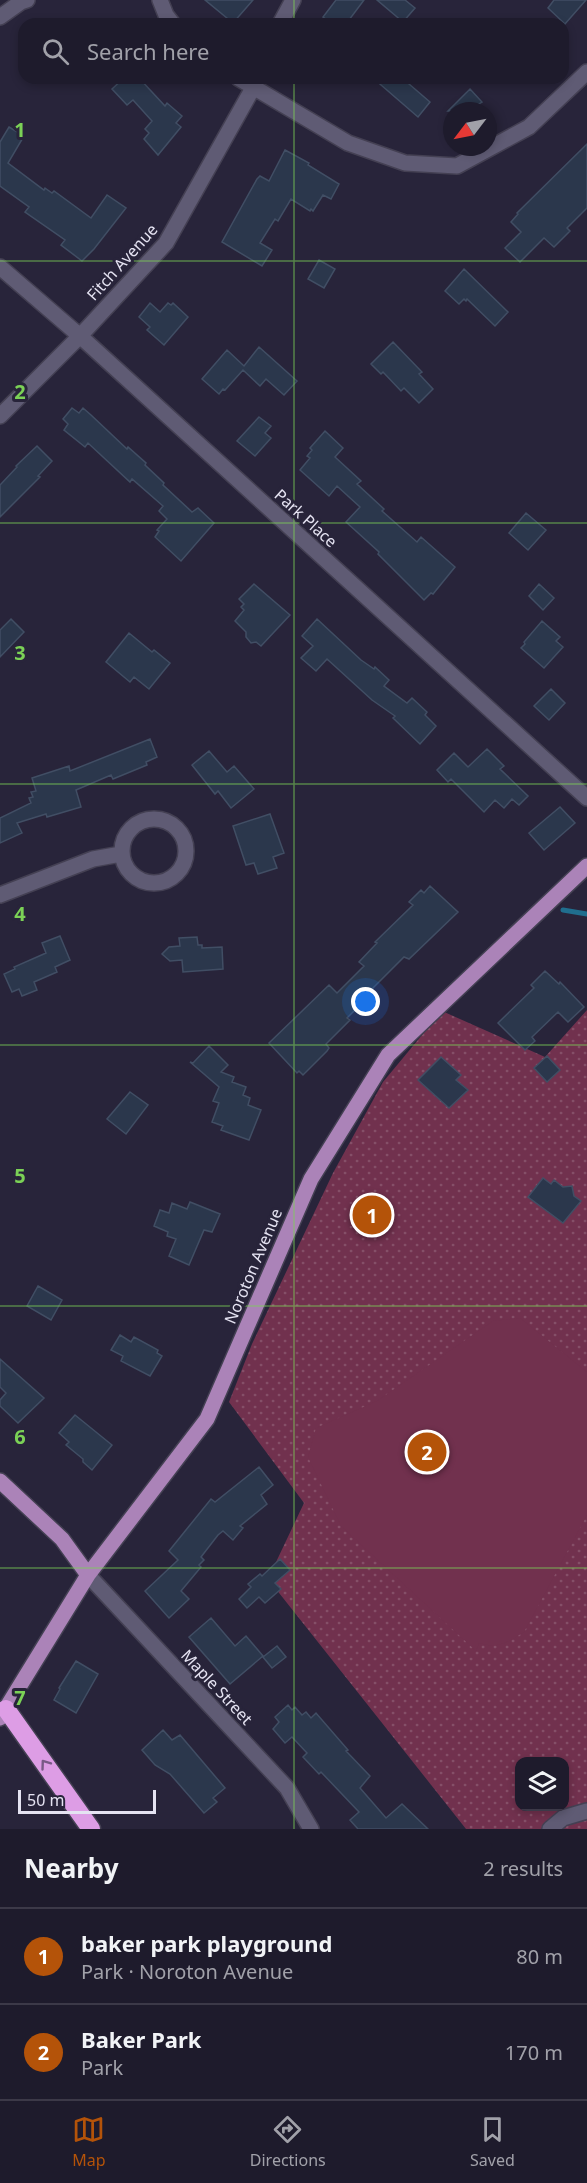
<!DOCTYPE html>
<meta charset="utf-8">
<style>
body{margin:0;font-family:"Noto Sans",sans-serif;background:#262434;color:#f1f3f6}
.controls{position:absolute;right:18px;bottom:18px;display:grid;overflow:hidden;border-radius:12px;box-shadow:0 3px 9px #0003}
.controls button{width:54px;height:54px;display:grid;place-items:center;padding:0;border:0;border-bottom:2px solid #3c3948;background:#1e1b2c;color:#f1f3f6;font:30px sans-serif}
.compass{position:absolute;left:443px;top:102px;width:54px;height:54px;border-radius:50%;background:#1e1b2c;box-shadow:0 3px 9px #0003;rotate:238deg}
.scale{position:absolute;left:18px;bottom:15px;width:138px;box-sizing:border-box;padding-left:6px;border:3px solid #e5e3f2;border-top:0;font-size:16px;line-height:21px;white-space:nowrap;color:#e5e3f2;-webkit-text-stroke:4px #28243a;paint-order:stroke}
.you{position:absolute;left:366px;top:1002px;width:21px;height:21px;margin:-15px;border:4px solid #fff;border-radius:50%;background:#1a73e8;box-shadow:0 0 0 9px #1a73e833}
.badge{display:grid;place-items:center;width:39px;height:39px;border-radius:50%;background:#b45309;color:#fff;font-size:20px;font-weight:700}
.pin{position:absolute;translate:-50% -50%;border:3px solid #fff;box-shadow:0 2px 6px #0006}
.list{margin:0;padding:0;list-style:none}
h2{display:flex;justify-content:space-between;align-items:center;height:78px;margin:0;padding:0 24px;font-size:26px}
h2 small{font-size:20px;font-weight:400;color:#a1a1a9}
.list li{display:grid;grid-template-columns:39px 1fr auto;gap:18px;align-items:center;box-sizing:border-box;height:96px;padding:0 24px;border-top:2px solid #3c3948}
.list b{display:block;font-size:22px;white-space:nowrap}
.list p{margin:0;font-size:20px;white-space:nowrap;color:#a1a1a9}
.list em{font-size:20px;font-style:normal;color:#a1a1a9}
.icon{flex:none;width:33px;height:33px;fill:none;stroke:currentColor;stroke-width:2;stroke-linecap:round;stroke-linejoin:round}
.map{position:relative;flex:none;width:587px;height:1829px;overflow:hidden}
.search{position:absolute;background:#1e1b2c;box-shadow:0 3px 9px #0003;left:18px;right:18px;top:18px;height:66px;display:flex;align-items:center;gap:15px;box-sizing:border-box;padding:0 21px;border-radius:18px;color:#a1a1a9;font-size:22px}
.sheet{height:270px;background:#1e1b2c}
nav{display:flex;justify-content:space-around;align-items:center;box-sizing:border-box;height:84px;border-top:2px solid #3c3948;background:#1e1b2c;font-size:16px;color:#a1a1a9}
nav a{display:grid;justify-items:center;gap:3px}
nav .on{color:#b45309}
.map>svg:first-child{display:block}
</style>
<div class="map">
<svg width="587" height="1829" viewBox="0 0 587 1829">
<defs>
<pattern id="park-dots" width="8" height="8" patternUnits="userSpaceOnUse" patternTransform="scale(1.5)"><rect width="8" height="8" fill="#71314e"/><path d="M2 2h.1M6 6h.1" fill="none" stroke="#854f68" stroke-width="1.8" stroke-linecap="round"/></pattern>
</defs>
<rect width="100%" height="100%" fill="#28243a"/>
<!-- park -->
<path fill="url(#park-dots)" fill-rule="evenodd" d="M587,1010V1829H466L268,1579L304,1503L229,1402L252,1344L333,1173L383,1082L442,1011L545,1057ZM520,1762H564V1806H520Z"/>
<!-- pitch -->
<path fill="#71314e" d="M520,1318L587,1372V1515L524,1632C507,1643 498,1649 479,1643L476,1651L341,1526L308,1457L316,1428L377,1401L493,1321Z"/>
<g fill="none" stroke-linecap="round" stroke-linejoin="round">
<!-- stream -->
<path stroke="#206e8e" stroke-width="5" d="M563,910L587,914"/>
</g>
<!-- building -->
<path fill="#2b374c" stroke="#414e64" stroke-width="1.5" d="M205,0H253L233,23Z
M336,0H364L346,24H333L323,17Z
M377,0H405L415,8L403,22Z
M554,0H586L565,24L548,8Z
M124,78H139L165,106L167,103L182,116L176,123L181,127L158,155L144,139L149,133L145,129L152,121L133,100L127,105L112,89Z
M373,78H402L430,102L418,117Z
M470,89L482,102L479,104L484,111H448Z
M9,127L24,136L8,163L44,190L45,188L52,193L54,191L91,218L107,195L126,208L94,249L82,261L61,245L65,240L25,212L29,207L0,186V142Z
M587,144V208L567,228L570,231L554,247L544,238L520,262L505,248L521,232L511,222L518,214L517,213Z
M285,150L309,163L308,165L339,184L331,199L323,195L313,211L311,209L310,211L291,199L278,221L275,219L260,243L272,250L262,266L222,242L257,179L260,176L269,181Z
M319,260L335,269L324,288L308,279Z
M464,269L508,312L495,326L467,299L466,301L464,299L459,304L445,291Z
M150,303L160,312L168,303L171,305L173,303L188,317L164,345L147,330L150,327L139,317Z
M393,342L422,372L419,374L433,389L419,403L404,388L401,391L383,372L381,374L371,364Z
M259,347L297,381L284,395L266,379L260,386L243,370L225,390L223,389L219,394L202,379L227,350L244,366Z
M72,408L79,413L83,408L91,415L127,449L128,447L146,463L145,465L164,483L163,485L192,512L198,508L214,523L181,561L155,537L159,531L157,530L167,519L159,511L163,506L132,479L130,482L88,443L85,447L64,430L68,424L63,419Z
M259,417L271,426L265,433L271,438L255,456L237,441Z
M325,431L343,448L335,457L361,481L357,484L384,509L382,511L417,542L421,537L455,567L433,594L431,593L424,600L378,554L379,552L346,522L360,507L337,486L329,496L300,470L310,458L307,456L312,450L310,448Z
M37,446L52,461L38,476L40,477L0,517V485L17,467L16,466Z
M526,513L546,530L528,550L509,533Z
M254,584L290,615L261,646L256,642L251,643L246,637V632L235,621L244,610L241,607L244,604L239,599Z
M539,584L554,598L543,610L529,596Z
M11,619L24,632L0,657V630Z
M317,619L361,660L374,669L375,667L389,680L384,686L407,703L412,698L427,712L425,715L436,726L420,744L393,718L395,716L372,700L327,659L316,671L301,658L313,646L302,636Z
M542,621L560,637L556,641L563,647L544,668L521,648L525,644L524,642Z
M129,633L152,652L154,650L170,663L149,689L134,677L130,682L106,662Z
M551,689L565,703L549,720L534,706Z
M150,739L157,757L146,762L147,765L113,779L111,775L76,790L81,807L47,817L46,814L17,823L22,833L0,843V818L31,803L29,798L33,797L31,792L36,791L32,778L69,766L70,771Z
M487,749L504,766L500,769L528,796L519,805L512,799L504,808L495,800L484,812L451,779L448,782L437,770L454,753L468,767Z
M209,751L227,772L234,766L254,789L231,808L218,791L215,794L192,765Z
M560,807L575,823L544,850L529,833Z
M270,814L284,853L273,857L277,868L258,874L254,863L246,865L233,826Z
M430,886L458,912L409,959L404,957L353,1008L355,1010L347,1018L350,1020L326,1044L329,1048L327,1051L303,1075L299,1071L297,1073L269,1043L329,985L337,993L364,966L359,962L377,943L375,942L413,905L409,902L421,890L424,893Z
M60,936L70,960L55,967L57,972L34,982L37,990L22,996L19,989L12,992L4,974L15,969L14,967L46,953L42,943Z
M197,937L198,945H202V948L222,947L223,969L183,972L182,960L170,961L162,954L169,947L180,946L179,938Z
M545,971L559,984L560,982L584,1007L568,1022L558,1012L532,1037L535,1041L525,1050L498,1023L534,988L531,985Z
M209,1046L228,1065L221,1072L234,1077L232,1082L246,1087L243,1095L250,1098L248,1105L261,1110L249,1140L221,1130L223,1126L212,1122L219,1103L213,1101L219,1087L190,1062L193,1063Z
M547,1056L560,1070L547,1082L534,1068Z
M441,1057L461,1075L456,1080L468,1090L449,1108L418,1080Z
M130,1092L148,1105L126,1134L107,1119Z
M543,1178L551,1184L554,1180L563,1187L572,1186L574,1196L581,1201L563,1223L528,1197Z
M190,1202L220,1214L212,1232L204,1230L189,1265L169,1256L176,1239L167,1236L168,1232L154,1226L160,1210L169,1213L172,1203L187,1209Z
M38,1286L62,1300L51,1320L27,1306Z
M120,1335L131,1342L134,1337L158,1350L157,1353L162,1356L150,1376L121,1361L123,1356L111,1350Z
M0,1359L44,1398L18,1423L0,1406V1400L6,1393L0,1387Z
M75,1415L112,1445L92,1470L83,1462V1459L66,1445L69,1442L59,1433Z
M259,1467L273,1485L261,1495L267,1504L240,1526L243,1528L233,1540L223,1531L218,1535L201,1557L204,1560L199,1565L201,1567L181,1591L189,1599L169,1618L145,1591L178,1560L169,1551L211,1499L215,1502Z
M280,1559L290,1570L275,1583L281,1589L265,1603L259,1597L247,1608L239,1599L251,1587L248,1584L260,1574L262,1576Z
M211,1618L235,1646L246,1636L263,1656L230,1684L189,1637Z
M277,1646L286,1657L272,1668L263,1657Z
M76,1661L98,1674L76,1713L54,1700L60,1689L59,1688Z
M288,1705L292,1710L295,1707L302,1715L306,1712L311,1718L316,1713L348,1750L346,1751L370,1776L360,1788L386,1818L402,1804L428,1829H358L350,1820L359,1812L321,1772L319,1774L303,1757L307,1753L292,1737L285,1743L273,1729L279,1722L275,1717Z
M163,1730L172,1740L180,1735L225,1788L213,1798L217,1802L204,1813L170,1774L155,1765L142,1750Z"/>
<g fill="none" stroke-linecap="round" stroke-linejoin="round">
<defs>
<path id="minor" d="M160,0L166,15L173,24
M0,17L21,2L27,0
M280,24L293,0
M238,78L348,143L405,163L457,166L529,127L587,72
M0,267L80,336L587,798
M0,416L80,336L166,243L253,88L257,78
M122 851a32 32 0 1 1 64 0a32 32 0 1 1-64 0Z
M0,895L93,859L121,854
M88,1575L287,1788L311,1829
M550,1829L563,1818L587,1811"/>
<path id="major" d="M0,1481L62,1539L88,1575
M0,1718L88,1575L207,1419L311,1179L388,1055L587,866"/>
<path id="highway" d="M6,1709L91,1829"/>
</defs>
<!-- minor casing -->
<use href="#minor" stroke="#444053" stroke-width="18"/>
<!-- major casing -->
<use href="#major" stroke="#444053" stroke-width="18"/>
<!-- highway casing -->
<use href="#highway" stroke="#444053" stroke-width="21"/>
<!-- minor -->
<use href="#minor" stroke="#5f5b74" stroke-width="15"/>
<!-- major -->
<use href="#major" stroke="#ab83b8" stroke-width="15"/>
<!-- highway -->
<use href="#highway" stroke="#dd9de5" stroke-width="18"/>
</g>
<!-- one-way arrows -->
<defs><path id="oneway-chevron" d="M-2-3.5L2.5 0L-2 3.5" fill="none" stroke-width="1.6" stroke-linecap="round" stroke-linejoin="round" transform="scale(1.5)"/></defs>
<use stroke="#795a87" href="#oneway-chevron" transform="translate(45 1764) rotate(-126)"/>
<!-- grid -->
<path fill="none" stroke="#7bd156" stroke-width="1.5" stroke-opacity="0.55" d="M294,0V24M294,78V1829M0,261H587M0,523H587M0,784H587M0,1045H587M0,1306H587M0,1568H587"/>
<g text-anchor="middle" stroke-width="6" stroke-linejoin="round" paint-order="stroke">
<!-- street labels -->
<g font-size="16" fill="#e5e3f2" stroke="#28243a">
<text transform="translate(122 262) rotate(-48)" y="6">Fitch Avenue</text>
<text transform="translate(306 518) rotate(42)" y="6">Park Place</text>
<text transform="translate(253 1266) rotate(-67)" y="6">Noroton Avenue</text>
<text transform="translate(217 1687) rotate(47)" y="6">Maple Street</text>
</g>
</g>
<g font-size="20" text-anchor="middle" font-weight="bold" fill="#7bd156" stroke="#28243a" stroke-width="6" stroke-linejoin="round" paint-order="stroke">
<text x="20" y="137">1</text>
<text x="20" y="399">2</text>
<text x="20" y="660">3</text>
<text x="20" y="921">4</text>
<text x="20" y="1183">5</text>
<text x="20" y="1444">6</text>
<text x="20" y="1705">7</text>
</g>
</svg>
<div class="controls">
<button><svg class="icon" aria-label="layers" viewBox="0 0 24 24"><path d="M12 4l9 5-9 5-9-5zM3 14l9 5 9-5"/></svg></button>
</div>
<svg class="compass" viewBox="-18 -18 36 36"><path d="M0-13l5 13h-10z" fill="#e53935"/><path d="M0 13l5-13h-10z" fill="#a1a1a9"/></svg>
<div class="scale">50 m</div>
<div class="you"></div>
<div class="pin badge" style="left:372px;top:1215px">1</div>
<div class="pin badge" style="left:427px;top:1452px">2</div>
<div class="search"><svg class="icon" aria-label="search" viewBox="0 0 24 24"><circle cx="10" cy="10" r="6"/><path d="M15 15l6 6"/></svg>Search here</div>
</div>
<section class="sheet">
<h2>Nearby<small>2 results</small></h2>
<ul class="list">
<li><span class="badge">1</span><div><b>baker park playground</b><p>Park · Noroton Avenue</p></div><em>80 m</em></li>
<li><span class="badge">2</span><div><b>Baker Park</b><p>Park</p></div><em>170 m</em></li>
</ul>
</section>
<nav>
<a class="on"><svg class="icon" aria-label="map" viewBox="0 0 24 24"><path d="M3 6l6-2 6 2 6-2v14l-6 2-6-2-6 2zM9 4v14M15 6v14"/></svg>Map</a>
<a><svg class="icon" aria-label="directions" viewBox="0 0 24 24"><path d="M12 3l9 9-9 9-9-9zM9 14v-3h6M13 9l2 2-2 2"/></svg>Directions</a>
<a><svg class="icon" aria-label="saved" viewBox="0 0 24 24"><path d="M7 4h10v16l-5-4-5 4z"/></svg>Saved</a>
</nav>
